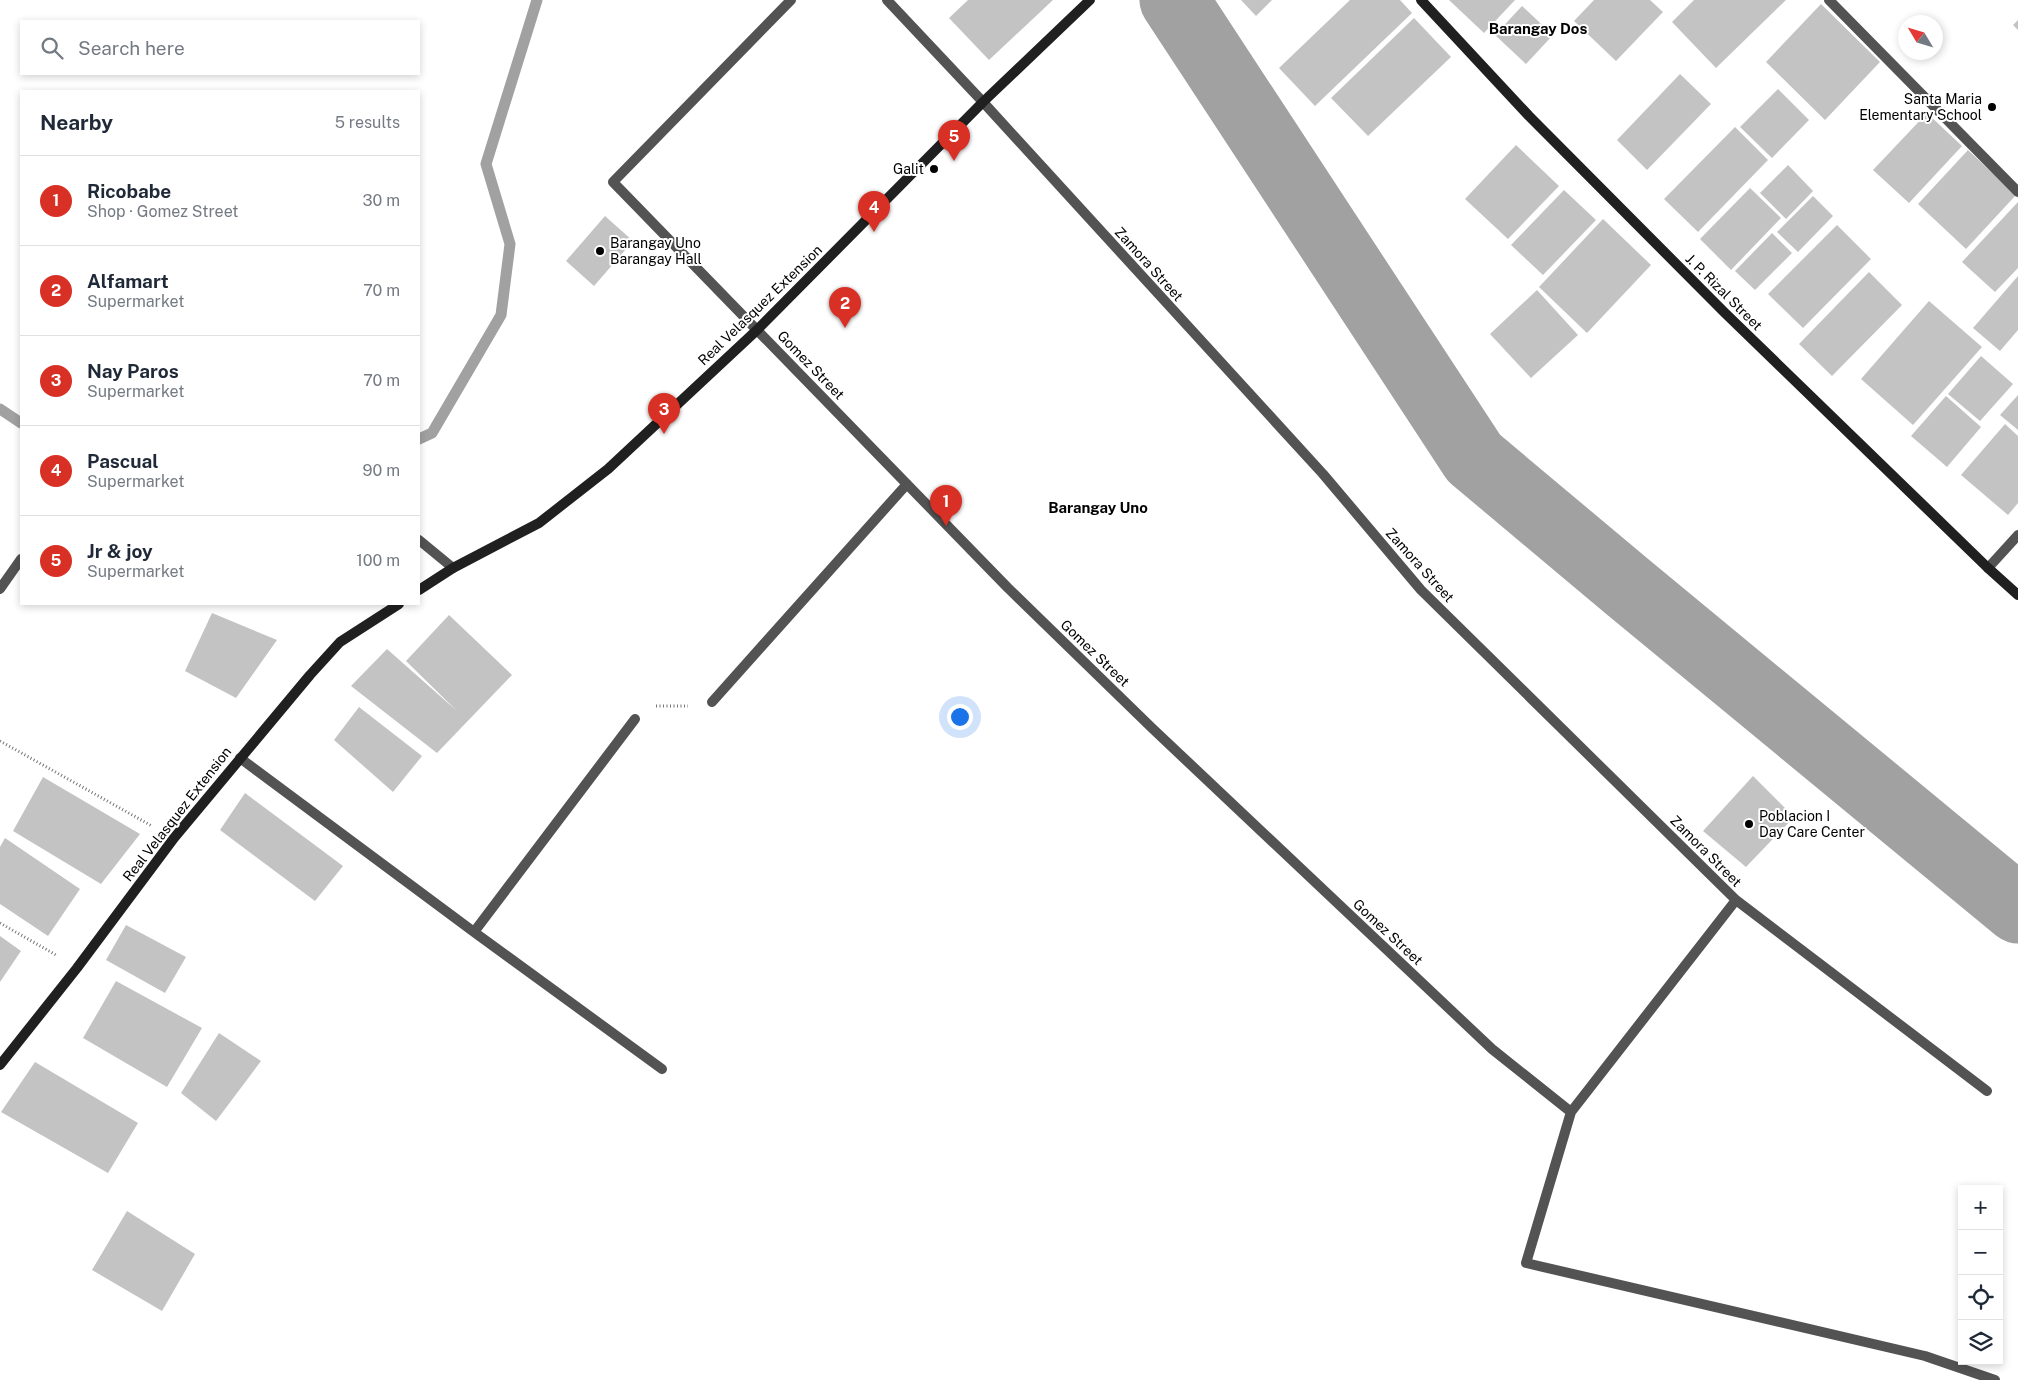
<!DOCTYPE html>
<meta charset="utf-8">
<style>
body{margin:0;font-family:"Public Sans",sans-serif;background:#f2f2f3;color:#1f2937}
.controls{position:absolute;right:15px;bottom:15px;display:grid;overflow:hidden;border-radius:0px;box-shadow:0 2px 8px #0003}
.controls button{width:45px;height:45px;display:grid;place-items:center;padding:0;border:0;border-bottom:1px solid #e0e1e3;background:#fff;color:#1f2937;font:25px sans-serif}
.compass{position:absolute;left:1898px;top:15px;width:45px;height:45px;border-radius:50%;background:#fff;box-shadow:0 2px 8px #0003;rotate:308deg}
.you{position:absolute;left:959px;top:716px;width:18px;height:18px;margin:-12px;border:4px solid #fff;border-radius:50%;background:#1a73e8;box-shadow:0 0 0 8px #1a73e833}
.badge{display:grid;place-items:center;width:32px;height:32px;border-radius:50%;background:#d93025;color:#fff;font-size:16px;font-weight:700}
.pin{position:absolute;translate:-50% -41px;filter:drop-shadow(0 1px 2px #0008)}
.pin::after{content:'';position:absolute;top:26px;width:18px;height:15px;background:inherit;clip-path:polygon(0 0,100% 0,50% 100%)}
.list{margin:0;padding:0;list-style:none}
h2{display:flex;justify-content:space-between;align-items:center;height:65px;margin:0;padding:0 20px;font-size:21px}
h2 small{font-size:16px;font-weight:400;color:#747a83}
.list li{display:grid;grid-template-columns:32px 1fr auto;gap:15px;align-items:center;box-sizing:border-box;height:90px;padding:0 20px;border-top:1px solid #e0e1e3}
.list b{display:block;font-size:19px;white-space:nowrap}
.list p{margin:0;font-size:16px;white-space:nowrap;color:#747a83}
.list em{font-size:16px;font-style:normal;color:#747a83}
.icon{flex:none;width:28px;height:28px;fill:none;stroke:currentColor;stroke-width:2;stroke-linecap:round;stroke-linejoin:round}
.map{position:relative;flex:none;width:2018px;height:1380px;overflow:hidden}
.search{position:absolute;background:#fff;box-shadow:0 2px 8px #0003;left:20px;top:20px;width:400px;height:55px;display:flex;align-items:center;gap:12px;box-sizing:border-box;padding:0 18px;border-radius:0px;color:#747a83;font-size:19px}
.panel{position:absolute;background:#fff;box-shadow:0 2px 8px #0003;left:20px;top:90px;width:400px;height:515px;border-radius:0px}
.map>svg:first-child{display:block}
</style>
<div class="map">
<svg width="2018" height="1380" viewBox="0 0 2018 1380">
<rect width="100%" height="100%" fill="#fff"/>
<g fill="none" stroke-linecap="round" stroke-linejoin="round">
<!-- stream -->
<path stroke="#a1a1a1" stroke-width="11" d="M0,409L21,423
M419,439L432,433L501,315L510,244L486,164L537,0"/>
<!-- river -->
<path stroke="#a1a1a1" stroke-width="69" d="M1174,0L1474,458L1629,588L2018,909"/>
</g>
<!-- building -->
<path fill="#c3c3c3" d="M968,0H1053L989,60L949,18Z
M1241,0H1272L1256,16Z
M1350,0H1400L1412,13L1315,106L1279,68Z
M1449,0H1515L1484,33Z
M1594,0H1650L1663,12L1616,61L1574,21Z
M1694,0H1786L1716,68L1672,22Z
M1821,4L1880,62L1825,120L1766,62Z
M1522,6L1553,35L1526,64L1495,35Z
M1414,18L1451,57L1368,136L1331,98Z
M2018,20V30L2013,25Z
M1680,74L1711,104L1647,170L1617,140Z
M1778,89L1809,120L1772,158L1740,127Z
M1927,113L1962,146L1909,203L1873,170Z
M1735,127L1768,160L1698,232L1664,199Z
M1516,145L1559,186L1508,239L1465,199Z
M1968,150L2016,195L1966,249L1918,204Z
M1788,165L1813,191L1786,219L1760,193Z
M1750,188L1781,218L1731,270L1700,239Z
M1564,190L1596,220L1543,275L1511,245Z
M1813,196L1833,216L1798,252L1777,232Z
M2018,202V268L1995,292L1962,262Z
M605,216L633,241L594,286L566,261Z
M1603,219L1651,265L1587,333L1539,287Z
M1837,225L1871,259L1803,328L1768,294Z
M1772,233L1792,253L1755,290L1735,271Z
M1869,272L1902,305L1832,376L1799,344Z
M2018,276V330L2000,351L1973,328Z
M1537,290L1578,335L1531,378L1490,334Z
M1929,301L1982,347L1913,425L1861,379Z
M1981,356L2013,384L1980,421L1948,394Z
M2018,395V430L2000,415Z
M1946,396L1981,427L1947,467L1911,436Z
M2005,424L2018,436V503L2008,515L1961,475Z
M212,613L277,640L236,698L185,671Z
M449,615L512,675L437,753L351,686L387,649L457,711L406,661Z
M359,707L422,756L393,792L334,740Z
M1753,776L1794,817L1746,867L1703,831Z
M43,777L140,834L101,884L13,831Z
M245,793L343,866L315,901L220,830Z
M5,838L80,889L48,936L0,904V847Z
M126,925L186,957L165,993L106,960Z
M0,936L21,951L0,982Z
M116,981L202,1028L167,1087L83,1038Z
M219,1033L261,1061L216,1121L181,1093Z
M35,1062L138,1123L108,1173L1,1112Z
M127,1211L195,1254L162,1311L92,1270Z"/>
<g fill="none" stroke-linecap="round" stroke-linejoin="round">
<!-- path -->
<path stroke="#757575" stroke-width="3" stroke-dasharray="1 2.5" stroke-linecap="butt" d="M656,706H688
M0,741L152,826
M0,923L56,955"/>
<!-- street -->
<path stroke="#535353" stroke-width="10" d="M791,0L613,182L1008,588L1153,729L1492,1049L1571,1112
M887,0L983,102L1323,474L1421,590L1736,900L1987,1091
M1829,0L2018,192
M419,540L453,568
M1988,568L2018,535
M0,589L21,559
M712,702L907,484
M240,758L474,932L662,1069
M1736,900L1571,1112L1526,1263L1925,1356L1995,1380
M474,932L635,719"/>
<!-- secondary -->
<path stroke="#202020" stroke-width="10" d="M1421,0L1529,116L1725,313L1988,568L2018,595
M419,590L453,568L539,523L608,469L757,330L983,102L1090,0
M0,1065L77,968L174,838L310,675L340,642L399,604"/>
</g>
<!-- markers -->
<g fill="#000" stroke="#fff" stroke-width="2">
<circle cx="1992" cy="107" r="5"/>
<circle cx="934" cy="169" r="5"/>
<circle cx="600" cy="251" r="5"/>
<circle cx="1749" cy="824" r="5"/>
</g>
<g text-anchor="middle" stroke-width="4" stroke-linejoin="round" paint-order="stroke">
<!-- poi labels -->
<g font-size="14" fill="#000" stroke="#fff" text-anchor="end">
<text x="1982" y="104">Santa Maria<tspan x="1982" dy="16">Elementary School</tspan></text>
<text x="924" y="174">Galit</text>
<text x="610" y="248" text-anchor="start">Barangay Uno<tspan x="610" dy="16">Barangay Hall</tspan></text>
<text x="1759" y="821" text-anchor="start">Poblacion I<tspan x="1759" dy="16">Day Care Center</tspan></text>
</g>
<!-- street labels -->
<g font-size="14" fill="#000" stroke="#fff">
<text transform="translate(1149 264) rotate(48)" y="5">Zamora Street</text>
<text transform="translate(1724 292) rotate(45)" y="5">J. P. Rizal Street</text>
<text transform="translate(760 305) rotate(-44)" y="5">Real Velasquez Extension</text>
<text transform="translate(811 365) rotate(46)" y="5">Gomez Street</text>
<text transform="translate(1420 565) rotate(48)" y="5">Zamora Street</text>
<text transform="translate(1095 653) rotate(44)" y="5">Gomez Street</text>
<text transform="translate(177 814) rotate(-52)" y="5">Real Velasquez Extension</text>
<text transform="translate(1706 851) rotate(45)" y="5">Zamora Street</text>
<text transform="translate(1388 932) rotate(43)" y="5">Gomez Street</text>
</g>
<!-- neighbourhood labels -->
<g font-size="15" font-weight="bold" fill="#000" stroke="#fff">
<text x="1538" y="34">Barangay Dos</text>
<text x="1098" y="513">Barangay Uno</text>
</g>
</g>
</svg>
<div class="controls">
<button>+</button>
<button>−</button>
<button><svg class="icon" aria-label="locate" viewBox="0 0 24 24"><circle cx="12" cy="12" r="6"/><path d="M12 2v4M12 18v4M2 12h4M18 12h4"/></svg></button>
<button><svg class="icon" aria-label="layers" viewBox="0 0 24 24"><path d="M12 4l9 5-9 5-9-5zM3 14l9 5 9-5"/></svg></button>
</div>
<svg class="compass" viewBox="-18 -18 36 36"><path d="M0-13l5 13h-10z" fill="#e53935"/><path d="M0 13l5-13h-10z" fill="#747a83"/></svg>
<div class="you"></div>
<div class="pin badge" style="left:946px;top:526px">1</div>
<div class="pin badge" style="left:845px;top:328px">2</div>
<div class="pin badge" style="left:664px;top:434px">3</div>
<div class="pin badge" style="left:874px;top:232px">4</div>
<div class="pin badge" style="left:954px;top:161px">5</div>
<div class="search"><svg class="icon" aria-label="search" viewBox="0 0 24 24"><circle cx="10" cy="10" r="6"/><path d="M15 15l6 6"/></svg>Search here</div>
<section class="panel">
<h2>Nearby<small>5 results</small></h2>
<ul class="list">
<li><span class="badge">1</span><div><b>Ricobabe</b><p>Shop · Gomez Street</p></div><em>30 m</em></li>
<li><span class="badge">2</span><div><b>Alfamart</b><p>Supermarket</p></div><em>70 m</em></li>
<li><span class="badge">3</span><div><b>Nay Paros</b><p>Supermarket</p></div><em>70 m</em></li>
<li><span class="badge">4</span><div><b>Pascual</b><p>Supermarket</p></div><em>90 m</em></li>
<li><span class="badge">5</span><div><b>Jr &amp; joy</b><p>Supermarket</p></div><em>100 m</em></li>
</ul>
</section>
</div>
